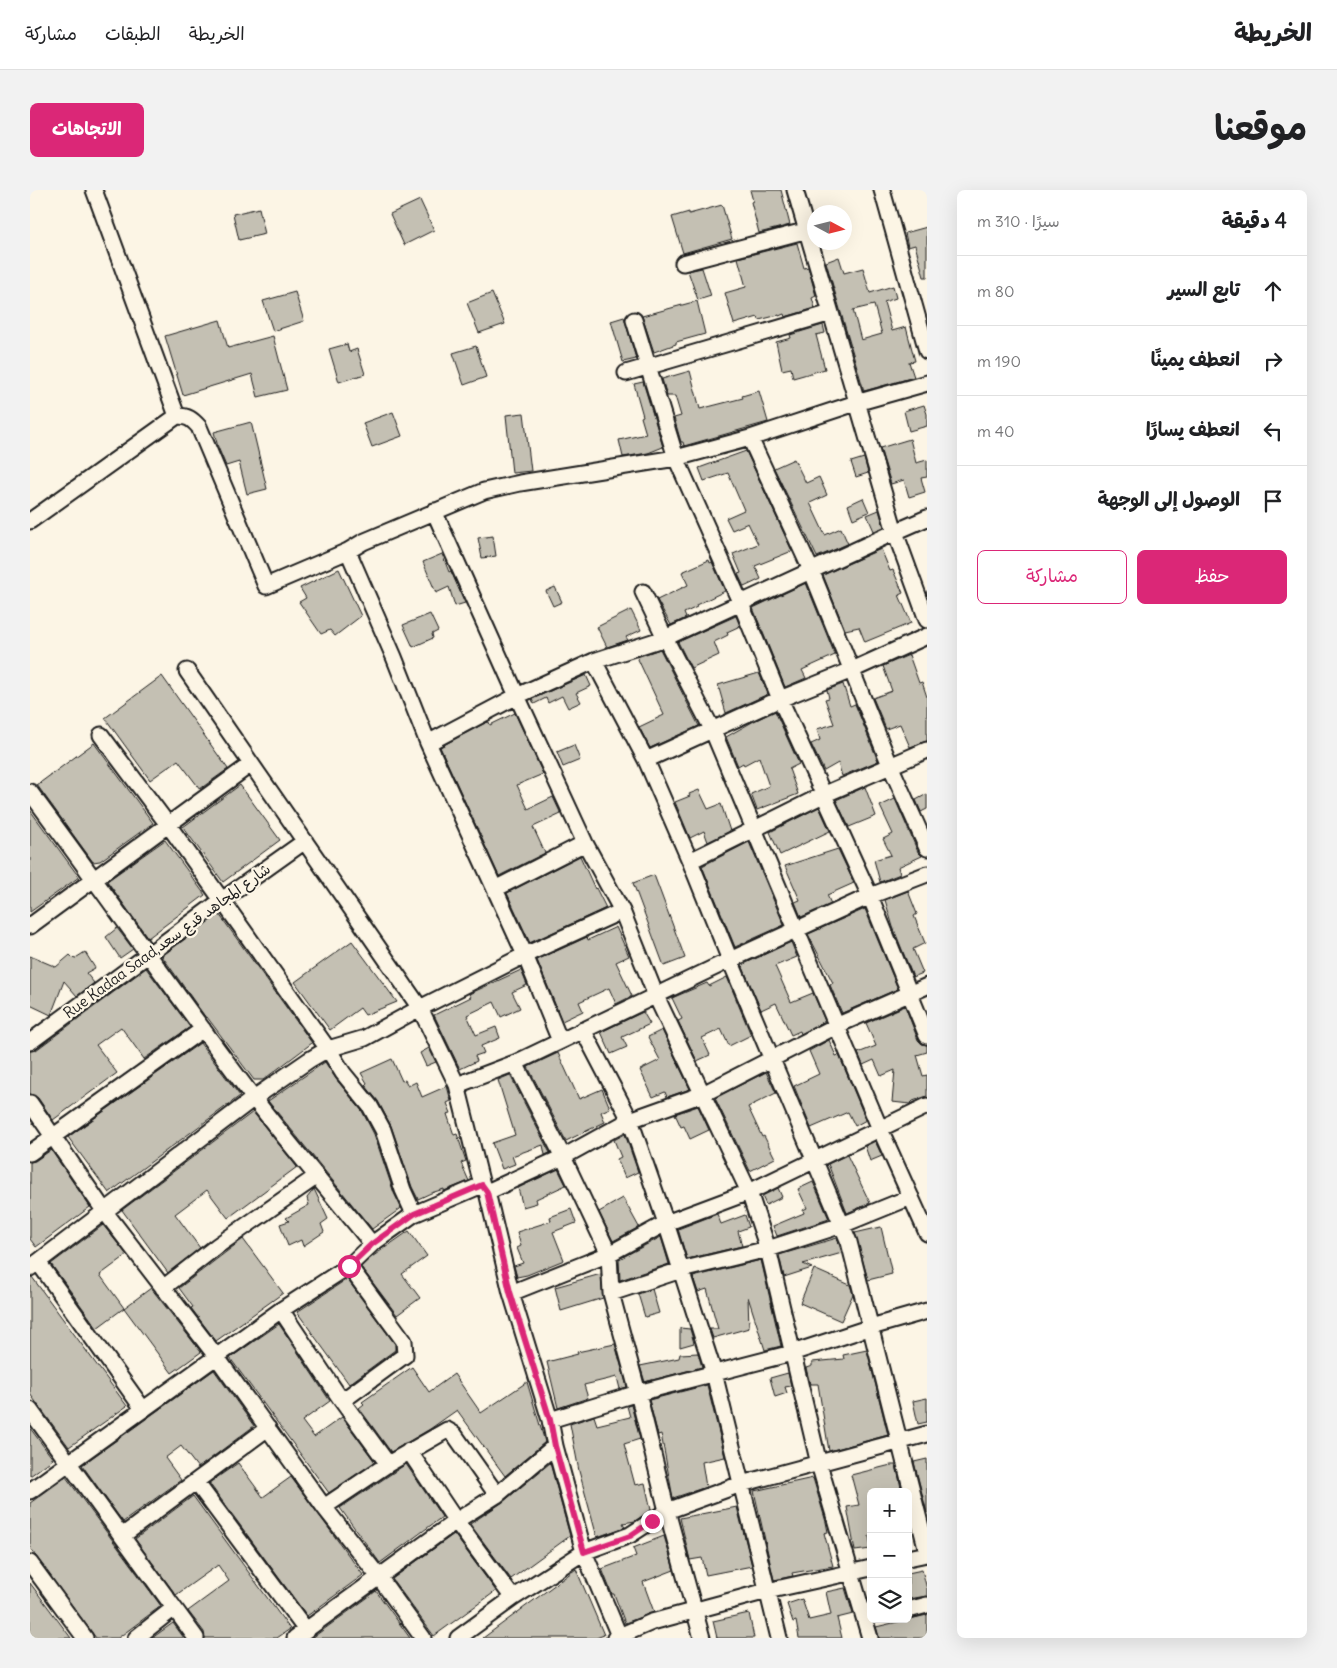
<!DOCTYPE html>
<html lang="ar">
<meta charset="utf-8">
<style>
body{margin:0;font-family:Delius,"Playpen Sans Arabic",sans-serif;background:#f2f2f2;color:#202124;direction:rtl}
.controls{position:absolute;right:15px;bottom:15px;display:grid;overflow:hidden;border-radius:8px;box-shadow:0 5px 20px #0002}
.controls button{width:45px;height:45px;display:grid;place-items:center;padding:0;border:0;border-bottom:1px solid #e0e0e0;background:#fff;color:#202124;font:25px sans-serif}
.compass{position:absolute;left:777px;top:15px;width:45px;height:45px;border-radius:50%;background:#fff;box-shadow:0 5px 20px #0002;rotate:97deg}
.stop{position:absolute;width:15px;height:15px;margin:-11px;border:4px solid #db2777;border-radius:50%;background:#fff}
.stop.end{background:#db2777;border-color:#fff;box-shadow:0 1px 5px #0008}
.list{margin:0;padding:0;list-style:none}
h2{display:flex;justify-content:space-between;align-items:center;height:65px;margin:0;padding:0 20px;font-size:21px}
h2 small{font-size:16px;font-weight:400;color:#757577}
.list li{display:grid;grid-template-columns:32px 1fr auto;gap:15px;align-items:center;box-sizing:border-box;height:70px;padding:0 20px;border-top:1px solid #e0e0e0}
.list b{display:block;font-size:19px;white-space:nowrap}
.list em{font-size:16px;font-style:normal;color:#757577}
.actions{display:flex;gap:10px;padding:15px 20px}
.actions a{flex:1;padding:11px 0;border:1px solid #db2777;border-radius:8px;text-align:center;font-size:18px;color:#db2777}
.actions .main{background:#db2777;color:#fff}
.icon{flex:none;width:28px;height:28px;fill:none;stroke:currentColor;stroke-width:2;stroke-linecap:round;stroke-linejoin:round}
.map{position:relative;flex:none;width:897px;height:1448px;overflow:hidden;direction:ltr;border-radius:8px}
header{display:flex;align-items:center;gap:30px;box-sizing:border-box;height:70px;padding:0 25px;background:#fff;border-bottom:1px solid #e0e0e0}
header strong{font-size:24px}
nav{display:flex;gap:28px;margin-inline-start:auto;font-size:18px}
.intro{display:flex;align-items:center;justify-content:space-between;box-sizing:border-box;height:120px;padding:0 30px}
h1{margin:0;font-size:35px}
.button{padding:12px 22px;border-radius:8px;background:#db2777;color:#fff;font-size:18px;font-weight:700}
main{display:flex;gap:30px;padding:0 30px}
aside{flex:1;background:#fff;border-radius:8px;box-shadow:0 5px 20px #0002}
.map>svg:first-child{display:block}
</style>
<header>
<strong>الخريطة</strong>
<nav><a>الخريطة</a><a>الطبقات</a><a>مشاركة</a></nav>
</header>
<div class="intro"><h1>موقعنا</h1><a class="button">الاتجاهات</a></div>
<main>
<aside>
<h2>4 دقيقة<small>سيرًا · 310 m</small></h2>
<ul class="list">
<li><svg class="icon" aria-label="ahead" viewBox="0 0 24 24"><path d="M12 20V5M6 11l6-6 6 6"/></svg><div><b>تابع السير</b></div><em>80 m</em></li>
<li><svg class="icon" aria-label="right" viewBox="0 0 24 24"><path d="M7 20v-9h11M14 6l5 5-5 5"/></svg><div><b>انعطف يمينًا</b></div><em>190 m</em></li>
<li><svg class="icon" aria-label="left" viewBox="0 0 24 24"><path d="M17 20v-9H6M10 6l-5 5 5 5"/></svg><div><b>انعطف يسارًا</b></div><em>40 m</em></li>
<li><svg class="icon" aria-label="arrive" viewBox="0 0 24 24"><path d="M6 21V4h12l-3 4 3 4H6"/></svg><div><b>الوصول إلى الوجهة</b></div></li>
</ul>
<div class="actions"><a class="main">حفظ</a><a>مشاركة</a></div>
</aside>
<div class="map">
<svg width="897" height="1448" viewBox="0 0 897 1448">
<rect width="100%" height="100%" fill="#fcf5e5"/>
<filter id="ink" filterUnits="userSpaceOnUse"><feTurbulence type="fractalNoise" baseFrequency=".02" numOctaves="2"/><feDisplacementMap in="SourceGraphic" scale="10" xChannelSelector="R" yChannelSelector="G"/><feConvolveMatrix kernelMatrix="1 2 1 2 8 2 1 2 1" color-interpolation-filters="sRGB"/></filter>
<g filter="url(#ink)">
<!-- building -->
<path fill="#c4c0b3" stroke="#1c1c1c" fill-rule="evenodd" d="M720,0H751L760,35L729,43L721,12L723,11Z
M390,10L404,40L374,55L360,24Z
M692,15L702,49L653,63L642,27L659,22V24Z
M229,18L235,44L209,50L203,24Z
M897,37V87H894L885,55L878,57L875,43Z
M767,53L774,78L778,77L786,106L782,108L785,118L755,127L754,124L749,126V125L729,130L728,127L704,134L695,103L716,97L708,68Z
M809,67L814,83L833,78L840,103L863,96L866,108L854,112L862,141L876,137L885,171L879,172L884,187L834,201L796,72ZM844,115L852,144L831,150L823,120Z
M672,78L681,106L668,110L658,81Z
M265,102L274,131L243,141L233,111Z
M462,103L475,134L449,143L437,113Z
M667,111L675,144L646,152V154L624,162L612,126Z
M594,127L606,169L593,172L581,131Z
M190,130L198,158L243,146L257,200L228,207L222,184L153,205L135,146Z
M793,135L795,143L786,145L795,179L763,188L761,178L752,180L746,152L761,148L760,145Z
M317,154L319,162L327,159L335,184L309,192L299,159Z
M446,156L456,187L434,195L423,163Z
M660,181L670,219L713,208L712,206L729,201L738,232L654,256L653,252H651L644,228L651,226L645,206H637L632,189Z
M613,192L633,257L618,263L593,267L589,250L616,244L611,227L613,226L604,194Z
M894,215L897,224V236L879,241L874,221Z
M363,222L372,246L342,257L333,233Z
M494,223L501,281L482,283L476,225Z
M221,232L237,299L217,304L209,272L196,276L188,257L184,242Z
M880,249L886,273L897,270V287L891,288L895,302L879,307L874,290L861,294L850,258Z
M716,261L762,361L725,376L731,389L714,397L708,384L711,383L703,364L728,354L718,333L702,340L696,328L714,320L698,283L674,291L669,278Z
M834,268L838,283L826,287L821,272Z
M764,269L776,293L789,287L797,305L780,313L795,345L811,338L818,354L787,367L744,278Z
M833,308L839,322L823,329L818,315Z
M849,320L854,337L844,341L837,325Z
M463,346L466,366L452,368L448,348Z
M851,359L860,381L863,380L873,403L869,405L881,433L835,452L829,437L815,440L793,385Z
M412,364L419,382L421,381L435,413L425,416L419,397L406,403L393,372Z
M679,370L680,373L682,372L695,401L666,415L667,417L654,423L656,428L641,435L627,410L658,395L652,382Z
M309,379L331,426L305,446L300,440L291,444L269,412L276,408L270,398Z
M776,393L805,465L772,480L776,488L755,497L723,418Z
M525,397L532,412L523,416L516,401Z
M601,420L611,440L596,447L598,450L577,457L567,437Z
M400,424L408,441L402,444L403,448L383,457L373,435Z
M706,426L710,436L697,442L698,445L684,452L689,465L661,478L648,452Z
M630,459L669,536L620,558L609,537L634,525L607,467Z
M879,465L889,493L892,492L897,507V551L880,557L870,534L856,539L843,508L862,501L853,476Z
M729,483L738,504L696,523L688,495Z
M556,485L561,496L546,503L551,512L538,518L532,506L518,513L516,508L504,514L502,509Z
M132,486L198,579L170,599L148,570L120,590L75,528Z
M813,494L820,516L825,514L848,571L812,586L808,573L794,581L781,554L790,550L787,539L804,534L795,509L799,508L797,500Z
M745,521L769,574L759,579L768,604L727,620L721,604L739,596L729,567L714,575L713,573L708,576L696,547L724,531Z
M485,523L513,584L487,595L498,619L523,607L531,624L503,637L515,663L469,686L410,557L455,533L459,532L460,535Z
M64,553L123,633L70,671L63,672L7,595Z
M544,555L550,570L533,577L527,562Z
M210,595L250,650L193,692L153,637Z
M835,597L846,626L819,637L806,610Z
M669,600L678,619L691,614L700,641L678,652L674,641L660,648L645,612L660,606L659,604Z
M897,604V619L891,622L886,610Z
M865,609L888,662L892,666L868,677L870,684L850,692L844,670L861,665L853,649L863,644L850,616Z
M789,617L800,641L750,665L740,642Z
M0,620L49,687L0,722Z
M135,650L175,705L118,748L77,691Z
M719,652L754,735L705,757L672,676Z
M808,659L824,693L797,705L801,714L771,727L765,712L770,710L755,676Z
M550,666L565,699L566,698L576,718L500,753L477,703Z
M624,685L655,768L634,776L603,693Z
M878,701L887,724L884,726L895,753L883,759L893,783L883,787L863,737L855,710Z
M835,719L868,799L812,823L800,795L803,793L778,744Z
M189,724L282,853L233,890H224L177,827L176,828L132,766Z
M586,737L599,766L586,772L602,806L586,814L579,798L549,812L553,821L532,831L507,770L557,747L558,750Z
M87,738L103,759L90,768L76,747Z
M322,751L367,812L335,825L330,818L300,840L265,792Z
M761,752L767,767L745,776L761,812L783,803L795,831L771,844L770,841L761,845L746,813L731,820L712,775Z
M55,762L65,778L56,783L64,793L47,806L34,791L21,825L0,815V766L26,777L40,765L44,769Z
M116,778L160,837L114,869L91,837L66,855L87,883L23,930L8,908L0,904V861L6,860Z
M491,780L497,795L482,802L490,818L471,827L464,812L437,825L446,845L466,837L470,848L451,856L454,863L445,866L447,871L430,879L404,825L441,807L439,804Z
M697,787L721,845L699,856L691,839L672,848L680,865L667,871L648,831L652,829L642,808L677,793L679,796Z
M875,816L888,850L892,854L897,855V862L887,865L893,886L897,885V906L883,911L880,914L862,912L865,880L851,886L844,870L833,875L828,863L846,856L836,833Z
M613,822L620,834L592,847L597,857L581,864L571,842Z
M632,840L660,899L637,907L635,902L623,907L610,880L630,870L618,847Z
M799,850L806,866L809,865L836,930L825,936L818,922L781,938L764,896L789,884L779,861Z
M170,853L210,906L79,1003L38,947Z
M399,858L406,872L396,876L390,863Z
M528,863L549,909L572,899L580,918L571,922L575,932L536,951L498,877Z
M362,869L372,891L375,890L378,896L386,892L392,907L417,896L421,911L417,913L421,923L417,924L424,945L427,944L436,971L431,973L439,991L414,1001V999L401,1003L388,1009L382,997L361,936L348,911L335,895L337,893L331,883Z
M295,872L306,889L332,921L344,944L364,1003L371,1017L370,1019L342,1039L238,911Z
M736,882L746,903L718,917L732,947L734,946L745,968L720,981L685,908Z
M480,885L520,963L515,965L513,955L482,966L485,974L472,979L462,953L485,945L468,890Z
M668,916L679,940L660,949L654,936L651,937L645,924Z
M223,922L267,977L198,1028L177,1000L145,1024L170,1058L138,1083L92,1020Z
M595,944L608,982L595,988L587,969L591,967L584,950Z
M845,951L852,966L840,971L835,956Z
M21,960L60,1017L6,1057L0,1049V972L5,971Z
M817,965L840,1013L817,1023L798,974Z
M528,979L536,995L506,1009L507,1013L493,1017L488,998Z
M783,992L799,1029L747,1046L743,1036L774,1023L773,1020L777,1018L768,999Z
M748,998L752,1007L736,1015L732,1006Z
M284,999L298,1029L291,1034L294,1042L273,1056L271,1050L258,1056L250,1034L259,1031L256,1028L279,1015L277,1008Z
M593,1008L609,1037L583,1051L569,1022Z
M541,1019L546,1033L523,1042L534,1070L497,1085L487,1087L484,1076L493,1073L487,1058L491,1056L487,1042L521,1031L520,1027Z
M687,1024L691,1034L715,1025L719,1037L708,1041L712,1056L657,1069L648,1039Z
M73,1035L97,1065L70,1085L94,1118L67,1138L21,1074Z
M851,1037L862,1084L838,1090L825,1043Z
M379,1041L397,1066L372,1084L390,1108L367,1125L331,1077L339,1069Z
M631,1047L639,1074L590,1090L589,1069Z
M807,1048L812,1063L773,1074L782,1078L754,1087L749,1065Z
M213,1049L253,1103L186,1151L161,1118L163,1117L149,1098Z
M731,1070L751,1156L735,1160L718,1107L719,1138L683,1148L680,1139H688L677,1099L668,1102L663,1087Z
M784,1079L820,1095L823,1104L811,1131L770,1113Z
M571,1084L573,1108L531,1121L525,1097Z
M0,1087H2L97,1216L39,1257L0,1204Z
M317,1089L365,1154V1160L319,1194L267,1122Z
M121,1098L171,1162L142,1183L94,1118Z
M622,1099L629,1123L615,1127L608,1104Z
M249,1134L300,1211L272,1231L284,1247L312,1227L345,1272L299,1303L200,1168Z
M650,1138L660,1139L664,1153L650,1157Z
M585,1154L597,1197L590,1199L587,1187L554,1195L558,1208L528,1218L517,1172L548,1164L547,1162Z
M837,1160L858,1245L799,1261L788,1194H780L776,1178L782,1176V1172L814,1169L813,1165Z
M668,1163L672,1177L615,1192L610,1176L649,1168L650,1164Z
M382,1177L399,1202L424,1184L451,1223L497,1192L515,1252L475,1286L427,1220L400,1239L361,1262L329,1218L334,1214L332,1212Z
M184,1180L224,1236L168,1278L151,1256L135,1268L151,1290L93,1332L52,1275Z
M758,1183L761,1196L755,1197L757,1203L745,1207L740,1188Z
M677,1195L695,1267L672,1272L676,1297L643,1308L631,1244L628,1245L619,1210Z
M897,1208V1232L888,1234L883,1211Z
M601,1215L610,1249L594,1254L605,1295L615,1293L621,1320L605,1331L593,1333L595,1337L567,1347L549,1281L540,1234L564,1226L567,1235L600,1227L597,1216Z
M0,1238L23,1269L0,1286Z
M897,1269V1323L884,1272Z
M208,1273L233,1307L261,1287L333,1385L277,1426L179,1293Z
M520,1273L540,1346L481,1389L440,1334L473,1312Z
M376,1274L412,1327L350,1373L310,1318Z
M861,1275H866L872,1302H841V1346H839L841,1359L825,1361L817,1317L829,1315L821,1285Z
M36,1287L131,1416L88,1448H66L0,1358V1313Z
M783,1288L796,1332L798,1342L794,1343L803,1376L762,1383L763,1386L744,1390L724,1301Z
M163,1306L260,1439L247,1448H175L174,1442L158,1421L199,1391L188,1375L146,1405L105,1349Z
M707,1317L722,1376L676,1385L672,1368L660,1370L650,1328Z
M424,1344L466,1401L404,1446L362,1389Z
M634,1346L644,1380L613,1392L624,1422L595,1433L584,1404H582L572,1379L606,1366L603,1358Z
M546,1379L574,1445L566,1448H453Z
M892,1380L897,1399V1406L878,1409V1383Z
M0,1393L41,1448H0Z
M815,1398L823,1424L807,1428L812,1448H769L766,1431L763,1432L757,1414L772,1409L779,1430L801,1425L796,1402Z
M346,1401L380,1448H282L337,1408Z
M719,1423L724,1448H687L683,1431Z
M897,1425V1448H849L846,1437Z
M143,1433L154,1448H122Z"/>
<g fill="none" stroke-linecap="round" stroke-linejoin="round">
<defs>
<path id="minor" d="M64,0L147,226
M765,0L865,342L897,430
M852,0L897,161
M653,73L778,40
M604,130L646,268L711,414L750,509L840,706L897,846
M596,183L801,123
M147,226C158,226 162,229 169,237L236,396L318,361L333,352L454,301L490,293L646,268L720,248L826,213L897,193
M720,248L781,380L860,575L897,658
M404,321L487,506L555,653L592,721L626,806L719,1002L738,1059L789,1274L840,1448
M0,331L147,226
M318,361L364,467L398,553L495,765L530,851
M613,402L635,448L682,539L850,939L897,1043
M564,471L616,570L660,671L700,770L819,1052L897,1361
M71,545L139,636L298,859L313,883L340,916L353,940L373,1000L384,1024
M398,553L487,506L564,471L635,448L865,342L897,328
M616,570L750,509L822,480L897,446
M0,602C75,703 147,806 223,907C261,957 303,1005 342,1054
M660,671L793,605L897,560
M465,699L555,653
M0,736L221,574
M553,840L600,930L636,1033L684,1183L749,1448
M0,852L192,710L275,651
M485,873L533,967L579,1064L581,1103L608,1203L637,1321L672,1448
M427,895L485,873L700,770L840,706L897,684
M0,913L75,1022L186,1166L294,1317L349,1387L393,1448
M0,963L173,839
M457,1002L533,967L600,930L673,904L808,835L897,796
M8,1072L113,1219
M0,1078L224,908L279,870L298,859L335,848L390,818L157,481
M133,1098L187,1056L287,986
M481,1103L579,1064L636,1033L719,1002L897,916
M581,1103L651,1080L738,1059L812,1035L881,1007
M251,1120L312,1211L358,1274
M312,1211L375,1165L374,1151L319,1076
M0,1220L166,1448
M520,1230L608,1203L762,1163L841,1137L897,1121
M379,1261L426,1331L483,1408
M166,1292L276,1440
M0,1301L251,1120L319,1076L342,1054L384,1024L452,995
M294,1317L358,1274L417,1240L424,1244L467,1305
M92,1346L238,1238
M878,1368L897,1364
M0,1373L55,1448
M878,1420L897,1415
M106,1448L144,1418
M265,1448L426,1331L467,1305L525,1256
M428,1448L483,1408L554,1362L600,1345L637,1321L711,1294L897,1244
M585,1448L622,1432L737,1401L841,1378
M590,1448L554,1362L525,1256L520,1230L481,1103L457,1002L452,995L427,895L390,818L495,765L592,721"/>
</defs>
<!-- minor casing -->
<use href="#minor" stroke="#1c1c1c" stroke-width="19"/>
<!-- minor -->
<use href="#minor" stroke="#fcf5e5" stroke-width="15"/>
</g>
</g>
<g fill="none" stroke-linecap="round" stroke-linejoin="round" filter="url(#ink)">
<!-- route -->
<path stroke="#db2777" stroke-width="6" d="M319,1076L342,1054L384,1024L452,995L457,1002L480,1102L520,1230L525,1256L554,1362L600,1346L622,1331"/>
</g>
<g text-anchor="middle" stroke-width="4.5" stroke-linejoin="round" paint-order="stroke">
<!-- street labels -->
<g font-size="15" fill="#1c1c1c" stroke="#fcf5e5">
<text transform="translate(137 751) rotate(-36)" y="5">Rue Kadaa Saad,شارع المجاهد قدع سعد</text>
</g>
</g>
</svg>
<div class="controls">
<button>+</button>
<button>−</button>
<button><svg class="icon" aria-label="layers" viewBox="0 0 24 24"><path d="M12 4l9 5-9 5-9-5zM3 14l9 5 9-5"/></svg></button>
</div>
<svg class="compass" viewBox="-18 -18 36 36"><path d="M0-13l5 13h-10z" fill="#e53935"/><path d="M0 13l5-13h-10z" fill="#757577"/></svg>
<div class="stop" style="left:319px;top:1076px"></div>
<div class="stop end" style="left:622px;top:1331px"></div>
</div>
</main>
